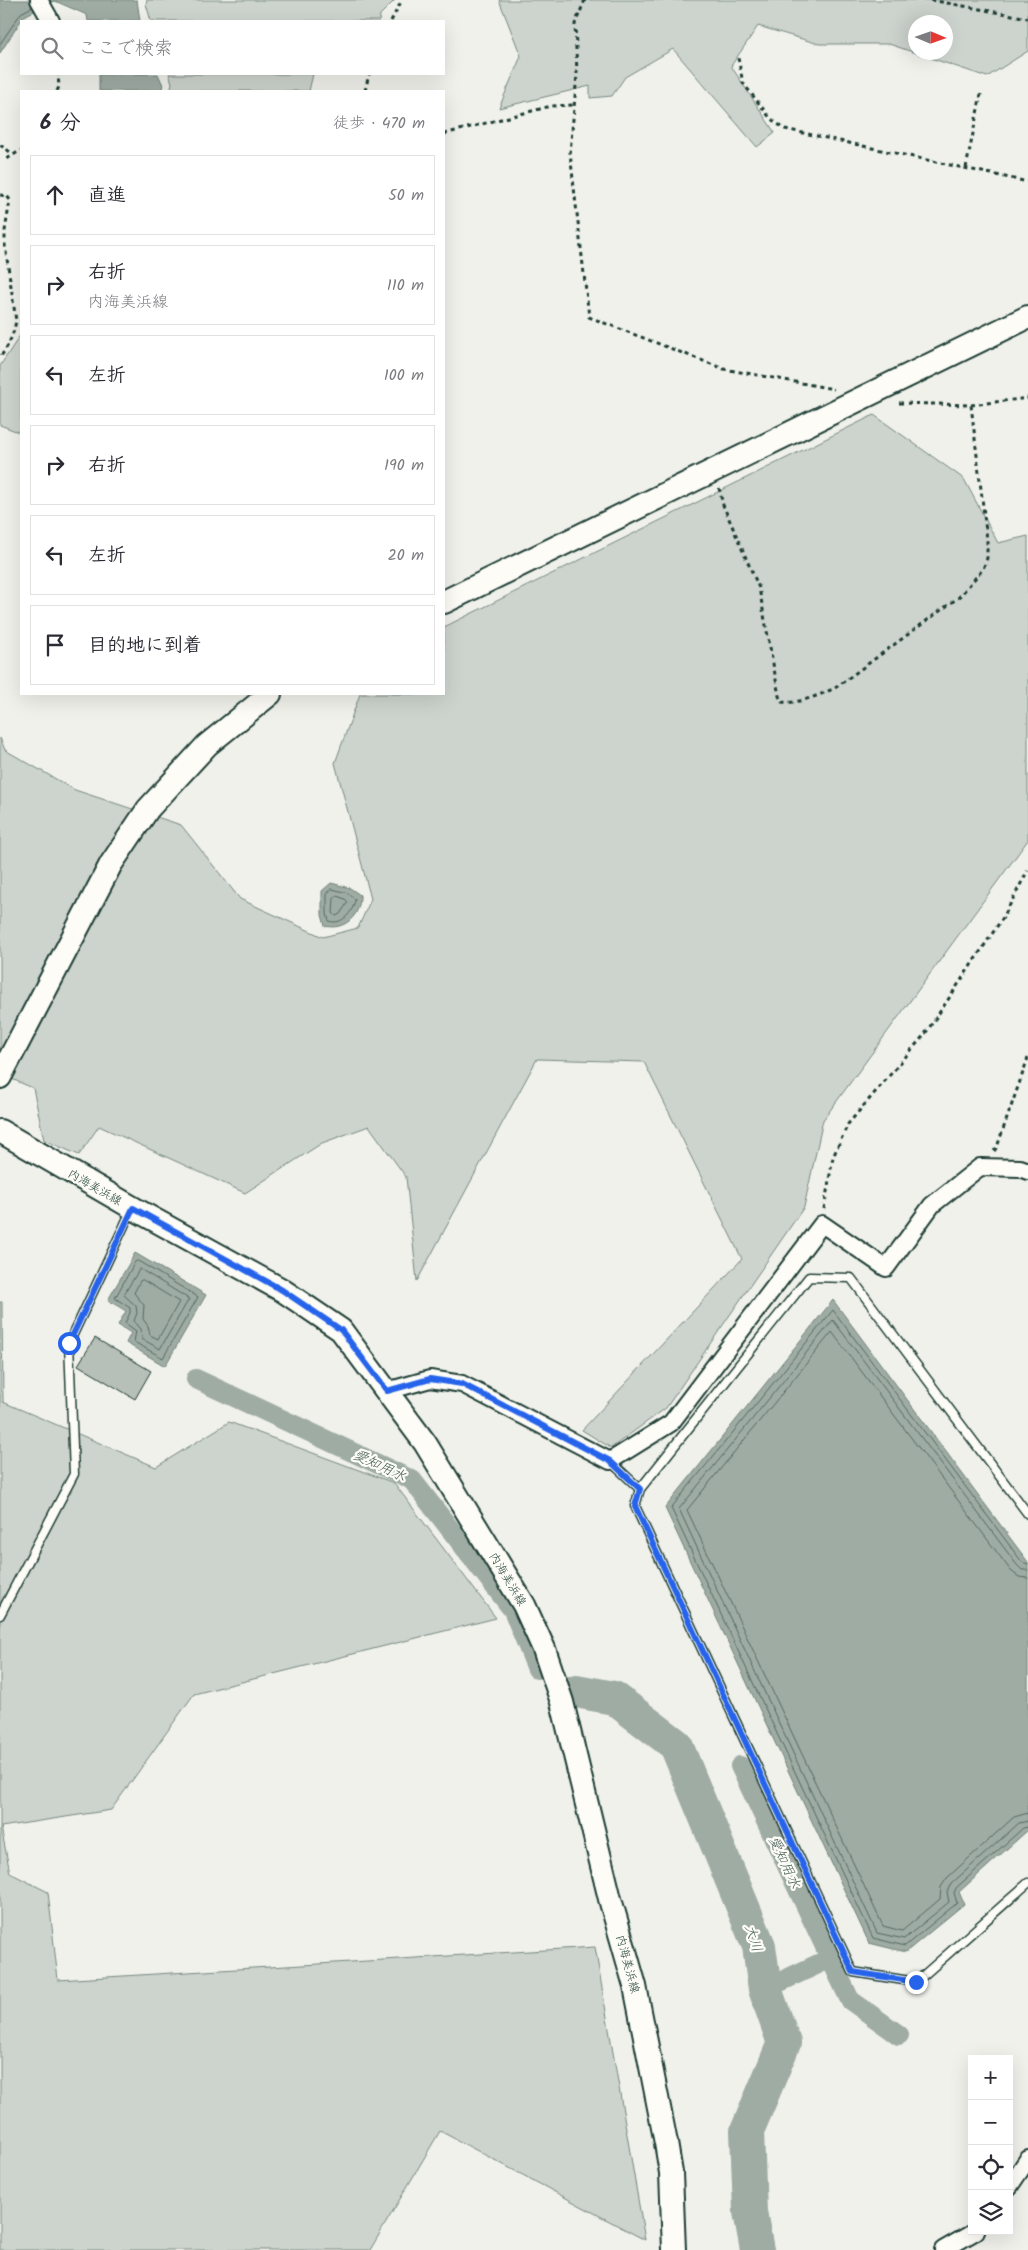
<!DOCTYPE html>
<html lang="ja">
<meta charset="utf-8">
<style>
body{margin:0;font-family:Kalam,"Klee One",sans-serif;background:#f7f7f7;color:#2b2b33}
.controls{position:absolute;right:15px;bottom:15px;display:grid;overflow:hidden;border-radius:0px;box-shadow:0 5px 20px #0002}
.controls button{width:45px;height:45px;display:grid;place-items:center;padding:0;border:0;border-bottom:1px solid #e1e1e2;background:#fff;color:#2b2b33;font:25px sans-serif}
.compass{position:absolute;left:908px;top:15px;width:45px;height:45px;border-radius:50%;background:#fff;box-shadow:0 5px 20px #0002;rotate:92deg}
.stop{position:absolute;width:15px;height:15px;margin:-11px;border:4px solid #2563eb;border-radius:50%;background:#fff}
.stop.end{background:#2563eb;border-color:#fff;box-shadow:0 1px 5px #0008}
.list{margin:0;padding:0;list-style:none}
h2{display:flex;justify-content:space-between;align-items:center;height:65px;margin:0;padding:0 20px;font-size:21px}
h2 small{font-size:16px;font-weight:400;color:#7c7c81}
.list li{display:grid;grid-template-columns:32px 1fr auto;gap:15px;align-items:center;box-sizing:border-box;height:80px;margin:0 10px 10px;padding:0 10px;border:1px solid #e1e1e2;border-radius:0px}
.list b{display:block;font-size:19px;white-space:nowrap}
.list p{margin:0;font-size:16px;white-space:nowrap;color:#7c7c81}
.list em{font-size:16px;font-style:normal;color:#7c7c81}
.icon{flex:none;width:28px;height:28px;fill:none;stroke:currentColor;stroke-width:2;stroke-linecap:round;stroke-linejoin:round}
.map{position:relative;flex:none;width:1028px;height:2250px;overflow:hidden}
.search{position:absolute;background:#fff;box-shadow:0 5px 20px #0002;left:20px;top:20px;width:425px;height:55px;display:flex;align-items:center;gap:12px;box-sizing:border-box;padding:0 18px;border-radius:0px;color:#7c7c81;font-size:19px}
.panel{position:absolute;background:#fff;box-shadow:0 5px 20px #0002;left:20px;top:90px;width:425px;height:605px;border-radius:0px}
.map>svg:first-child{display:block}
</style>
<div class="map">
<svg width="1028" height="2250" viewBox="0 0 1028 2250">
<rect width="100%" height="100%" fill="#f0f1eb"/>
<filter id="ink" filterUnits="userSpaceOnUse"><feTurbulence type="fractalNoise" baseFrequency=".02" numOctaves="2"/><feDisplacementMap in="SourceGraphic" scale="10" xChannelSelector="R" yChannelSelector="G"/><feConvolveMatrix kernelMatrix="1 2 1 2 8 2 1 2 1" color-interpolation-filters="sRGB"/></filter>
<g filter="url(#ink)">
<!-- green -->
<path fill="#cdd3cd" stroke="#768880" fill-rule="evenodd" d="M147,0H395L380,15L379,21H151L146,4Z
M499,0H1028V51L987,77L889,44H819L758,26L731,66L775,133L757,147L673,49L625,77L612,96L590,98V86L499,108L521,56ZM916,22H946V52H916Z
M169,74H313L309,91H170L172,83Z
M21,334V433L0,425V366Z
M874,415L964,479L998,543L1028,536V840L823,1120L804,1207L666,1408L611,1448L582,1430L742,1259L644,1062L537,1059L417,1281L406,1177L369,1126L322,1143L245,1193L99,1126L79,1155L44,1140L33,1088L0,1074V738L5,750L75,790L181,825L240,899L323,937L358,928L371,899L335,763L360,694H444V627Z
M0,1302H2L3,1402L156,1467L229,1422L394,1483L496,1618L194,1694L111,1810L1,1827L10,1873L48,1892L58,1980L595,1947L645,2240L440,2131L370,2250H0Z"/>
<!-- water -->
<path fill="#9faca4" stroke="#6c8077" d="M0,0H137L140,21H88L87,15L55,1L24,16L0,53Z
M99,74H158L163,85L161,91H99Z
M331,883L350,888L360,895C361,915 345,931 325,926L322,915V891Z
M135,1253L206,1295L165,1366L126,1343L131,1333L118,1325L126,1311L108,1300Z
M833,1300L1028,1562V1830L959,1892L964,1904L906,1952L869,1943L665,1508Z"/>
<g fill="none" stroke-linecap="round" stroke-linejoin="round">
<!-- shore -->
<path stroke="#526961" stroke-width="1" d="M0,44L21,13L32,7
M332,889L348,893L355,899C354,911 342,926 329,921L327,914V894Z
M337,896L345,899L348,902L340,914L336,916L333,913L334,899Z
M138,1261L198,1297L163,1358L134,1342L136,1331L125,1323L130,1313V1308L115,1298L135,1262Z
M140,1269L189,1299L160,1349L142,1339L141,1329L134,1321L137,1313L136,1306L124,1295Z
M143,1280L179,1302L158,1339L150,1335L148,1326L143,1319L144,1305L134,1293L140,1281Z
M1028,1564L1022,1562L833,1310L671,1508L873,1938L905,1946L957,1903L954,1893L956,1888L1023,1828L1028,1827
M1028,1570H1022L1017,1565L833,1320L679,1509L877,1933L904,1939L949,1902L947,1892L951,1884L1019,1823L1028,1821
M1028,1578L1019,1577L1011,1571L832,1332L687,1510L883,1926L902,1931L940,1899L941,1887L947,1878L1014,1817L1028,1813"/>
<!-- canal -->
<path stroke="#9faca4" stroke-width="20" d="M196,1379L412,1480L513,1610L537,1669
M740,1766L850,2000L899,2035
M765,1989L831,1958"/>
<!-- river -->
<path stroke="#9faca4" stroke-width="34" d="M576,1691L614,1698L676,1745L759,1946L765,1989L784,2043L747,2131L750,2212L757,2250"/>
</g>
<!-- building -->
<path fill="#b6bfb8" stroke="#1f3d34" d="M95,1338L151,1371L135,1399L78,1365Z"/>
<g fill="none" stroke-linecap="round" stroke-linejoin="round">
<defs>
<path id="lane" d="M610,1461L640,1489
M1028,1514L851,1278L809,1277L640,1489L635,1506L853,1972L916,1982L1028,1883
M0,1615L74,1474L69,1343L132,1209"/>
<path id="street" d="M39,0L51,21
M387,1391L430,1379L462,1384L610,1461L671,1423L822,1224L886,1268L932,1205L980,1167L1020,1168L1028,1171
M1009,2187L1028,2159
M943,2250L976,2231"/>
<path id="secondary" d="M444,602L1028,317
M0,1077L111,864L148,809L207,745L270,694
M0,1131L133,1208L282,1290L341,1330L425,1443L524,1605L544,1649L562,1702L610,1899L635,1986L666,2143L671,2173L674,2250"/>
</defs>
<!-- lane casing -->
<use href="#lane" stroke="#1f3d34" stroke-width="11"/>
<!-- street casing -->
<use href="#street" stroke="#1f3d34" stroke-width="20"/>
<!-- secondary casing -->
<use href="#secondary" stroke="#1f3d34" stroke-width="26"/>
<!-- path -->
<path stroke="#1f3d34" stroke-width="3" stroke-dasharray="4 4" stroke-linecap="butt" d="M585,0L575,24L577,74L570,153L589,317L724,369L834,389
M931,0L1028,18
M391,21L402,0
M738,58L743,83L771,119L785,129L1028,182
M57,91L59,87L58,74
M365,91L369,74
M444,134L551,106L574,105
M0,145L13,154
M7,159L21,150
M966,168L981,94
M0,195L7,196L10,200L5,231V245L16,321C13,335 9,346 0,357
M899,403L971,405L1028,398
M719,488L723,505L759,588L779,696L782,702C800,704 819,695 835,688L959,597L983,569L987,558V540L971,405
M994,1151L997,1147L1028,1058
M824,1209L833,1157L848,1124L925,1034L1004,916L1028,870"/>
<!-- lane -->
<use href="#lane" stroke="#fdfcf7" stroke-width="8"/>
<!-- street -->
<use href="#street" stroke="#fdfcf7" stroke-width="16"/>
<!-- secondary -->
<use href="#secondary" stroke="#fdfcf7" stroke-width="22"/>
</g>
</g>
<g fill="none" stroke-linecap="round" stroke-linejoin="round" filter="url(#ink)">
<!-- route -->
<path stroke="#2563eb" stroke-width="6" d="M69,1343L133,1208L282,1290L341,1330L387,1391L430,1379L462,1384L610,1461L640,1489L635,1506L853,1972L916,1982"/>
</g>
<g text-anchor="middle" stroke-width="4.5" stroke-linejoin="round" paint-order="stroke">
<!-- street labels -->
<g font-size="12" fill="#1f3d34" stroke="#fdfcf7">
<text transform="translate(95 1187) rotate(30)" y="4">内海美浜線</text>
<text transform="translate(508 1579) rotate(59)" y="4">内海美浜線</text>
<text transform="translate(628 1964) rotate(75)" y="4">内海美浜線</text>
</g>
<!-- water labels -->
<g font-size="14" font-style="italic" fill="#455e56" stroke="#fdfcf7">
<text transform="translate(380 1465) rotate(25)" y="5">愛知用水</text>
<text transform="translate(785 1862) rotate(65)" y="5">愛知用水</text>
<text transform="translate(754 1938) rotate(72)" y="5">大川</text>
</g>
</g>
</svg>
<div class="controls">
<button>+</button>
<button>−</button>
<button><svg class="icon" aria-label="locate" viewBox="0 0 24 24"><circle cx="12" cy="12" r="6"/><path d="M12 2v4M12 18v4M2 12h4M18 12h4"/></svg></button>
<button><svg class="icon" aria-label="layers" viewBox="0 0 24 24"><path d="M12 4l9 5-9 5-9-5zM3 14l9 5 9-5"/></svg></button>
</div>
<svg class="compass" viewBox="-18 -18 36 36"><path d="M0-13l5 13h-10z" fill="#e53935"/><path d="M0 13l5-13h-10z" fill="#7c7c81"/></svg>
<div class="stop" style="left:69px;top:1343px"></div>
<div class="stop end" style="left:916px;top:1982px"></div>
<div class="search"><svg class="icon" aria-label="search" viewBox="0 0 24 24"><circle cx="10" cy="10" r="6"/><path d="M15 15l6 6"/></svg>ここで検索</div>
<section class="panel">
<h2>6 分<small>徒歩 · 470 m</small></h2>
<ul class="list">
<li><svg class="icon" aria-label="ahead" viewBox="0 0 24 24"><path d="M12 20V5M6 11l6-6 6 6"/></svg><div><b>直進</b></div><em>50 m</em></li>
<li><svg class="icon" aria-label="right" viewBox="0 0 24 24"><path d="M7 20v-9h11M14 6l5 5-5 5"/></svg><div><b>右折</b><p>内海美浜線</p></div><em>110 m</em></li>
<li><svg class="icon" aria-label="left" viewBox="0 0 24 24"><path d="M17 20v-9H6M10 6l-5 5 5 5"/></svg><div><b>左折</b></div><em>100 m</em></li>
<li><svg class="icon" aria-label="right" viewBox="0 0 24 24"><path d="M7 20v-9h11M14 6l5 5-5 5"/></svg><div><b>右折</b></div><em>190 m</em></li>
<li><svg class="icon" aria-label="left" viewBox="0 0 24 24"><path d="M17 20v-9H6M10 6l-5 5 5 5"/></svg><div><b>左折</b></div><em>20 m</em></li>
<li><svg class="icon" aria-label="arrive" viewBox="0 0 24 24"><path d="M6 21V4h12l-3 4 3 4H6"/></svg><div><b>目的地に到着</b></div></li>
</ul>
</section>
</div>
